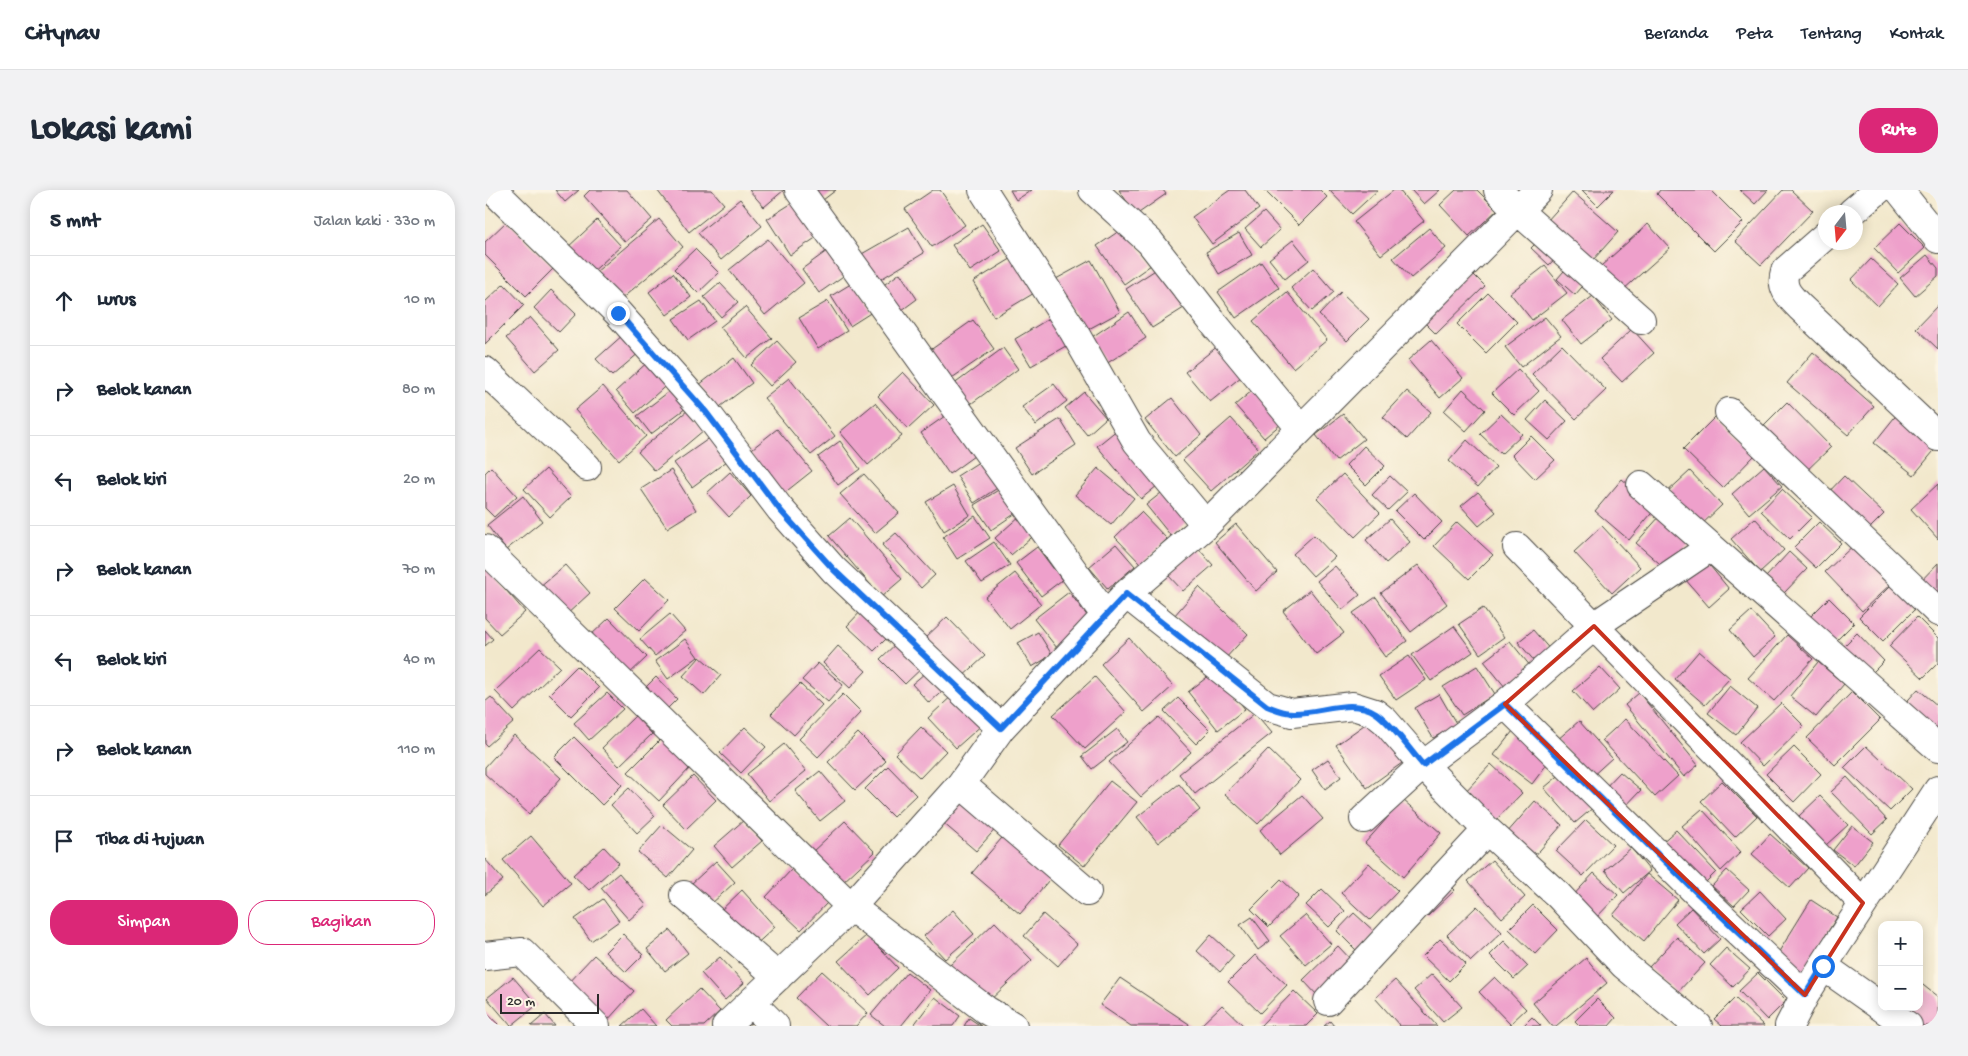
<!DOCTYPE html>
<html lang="id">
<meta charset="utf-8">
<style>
body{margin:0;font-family:"Gochi Hand",sans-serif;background:#f2f2f3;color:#1f2937}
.controls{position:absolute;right:15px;bottom:15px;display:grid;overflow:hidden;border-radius:10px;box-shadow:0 2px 12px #0003}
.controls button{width:45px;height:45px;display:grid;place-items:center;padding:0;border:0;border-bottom:1px solid #e0e1e3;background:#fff;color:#1f2937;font:25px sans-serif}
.compass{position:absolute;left:1333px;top:15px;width:45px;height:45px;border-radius:50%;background:#fff;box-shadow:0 2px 12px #0003;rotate:196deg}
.scale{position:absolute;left:15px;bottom:12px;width:99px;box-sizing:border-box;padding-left:5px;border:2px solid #2b2b2b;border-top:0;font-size:14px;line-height:18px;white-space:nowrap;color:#2b2b2b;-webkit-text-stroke:4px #fcf5e5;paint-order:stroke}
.stop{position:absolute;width:15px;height:15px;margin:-11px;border:4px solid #1a73e8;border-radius:50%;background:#fff}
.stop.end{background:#1a73e8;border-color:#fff;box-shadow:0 1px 5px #0008}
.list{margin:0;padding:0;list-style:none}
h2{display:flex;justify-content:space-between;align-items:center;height:65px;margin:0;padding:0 20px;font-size:21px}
h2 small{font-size:16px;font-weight:400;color:#747a83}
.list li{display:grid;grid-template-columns:32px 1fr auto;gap:15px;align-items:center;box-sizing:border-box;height:90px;padding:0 20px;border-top:1px solid #e0e1e3}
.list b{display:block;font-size:19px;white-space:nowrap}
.list em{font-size:16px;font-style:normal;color:#747a83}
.actions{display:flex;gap:10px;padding:15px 20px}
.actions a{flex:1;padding:11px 0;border:1px solid #db2777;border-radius:20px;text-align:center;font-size:18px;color:#db2777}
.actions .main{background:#db2777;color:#fff}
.icon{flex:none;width:28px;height:28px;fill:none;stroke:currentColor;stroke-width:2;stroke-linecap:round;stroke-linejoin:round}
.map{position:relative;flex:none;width:1453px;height:836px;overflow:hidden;border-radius:20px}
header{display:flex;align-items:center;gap:30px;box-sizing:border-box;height:70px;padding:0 25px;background:#fff;border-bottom:1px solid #e0e1e3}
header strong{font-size:24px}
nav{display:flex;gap:28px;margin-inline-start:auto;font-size:18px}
.intro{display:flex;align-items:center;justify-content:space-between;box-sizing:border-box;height:120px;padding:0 30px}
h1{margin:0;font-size:35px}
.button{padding:12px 22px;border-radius:20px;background:#db2777;color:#fff;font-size:18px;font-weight:700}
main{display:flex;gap:30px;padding:0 30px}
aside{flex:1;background:#fff;border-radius:20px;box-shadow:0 2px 12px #0003}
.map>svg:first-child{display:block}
</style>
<header>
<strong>Citynav</strong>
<nav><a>Beranda</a><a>Peta</a><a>Tentang</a><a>Kontak</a></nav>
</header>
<div class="intro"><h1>Lokasi kami</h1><a class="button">Rute</a></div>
<main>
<aside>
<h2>5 mnt<small>Jalan kaki · 330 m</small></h2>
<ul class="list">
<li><svg class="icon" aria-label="ahead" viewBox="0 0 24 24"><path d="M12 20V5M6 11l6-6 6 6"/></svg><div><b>Lurus</b></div><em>10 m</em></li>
<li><svg class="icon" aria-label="right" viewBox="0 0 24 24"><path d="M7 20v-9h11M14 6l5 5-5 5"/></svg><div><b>Belok kanan</b></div><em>80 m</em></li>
<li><svg class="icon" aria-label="left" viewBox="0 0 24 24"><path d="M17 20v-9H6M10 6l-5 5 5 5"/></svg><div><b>Belok kiri</b></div><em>20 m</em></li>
<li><svg class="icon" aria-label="right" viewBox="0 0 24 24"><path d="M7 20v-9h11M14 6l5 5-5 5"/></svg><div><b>Belok kanan</b></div><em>70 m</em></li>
<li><svg class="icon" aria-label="left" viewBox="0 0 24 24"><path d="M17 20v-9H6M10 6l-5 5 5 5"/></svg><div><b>Belok kiri</b></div><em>40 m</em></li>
<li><svg class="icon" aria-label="right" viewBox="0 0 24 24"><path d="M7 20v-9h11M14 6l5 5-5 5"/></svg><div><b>Belok kanan</b></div><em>110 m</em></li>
<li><svg class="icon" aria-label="arrive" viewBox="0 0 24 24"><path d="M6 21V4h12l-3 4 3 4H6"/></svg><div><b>Tiba di tujuan</b></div></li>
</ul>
<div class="actions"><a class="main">Simpan</a><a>Bagikan</a></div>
</aside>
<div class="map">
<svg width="1453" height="836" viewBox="0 0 1453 836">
<rect width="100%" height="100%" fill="#fcf5e5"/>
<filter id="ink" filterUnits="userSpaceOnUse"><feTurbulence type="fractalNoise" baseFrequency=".02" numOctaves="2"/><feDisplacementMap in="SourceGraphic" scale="10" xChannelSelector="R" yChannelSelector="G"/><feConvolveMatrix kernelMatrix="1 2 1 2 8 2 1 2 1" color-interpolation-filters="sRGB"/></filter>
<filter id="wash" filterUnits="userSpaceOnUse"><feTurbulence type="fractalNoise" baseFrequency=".0096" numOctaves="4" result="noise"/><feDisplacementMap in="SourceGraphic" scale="20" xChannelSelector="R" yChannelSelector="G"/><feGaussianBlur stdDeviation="1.12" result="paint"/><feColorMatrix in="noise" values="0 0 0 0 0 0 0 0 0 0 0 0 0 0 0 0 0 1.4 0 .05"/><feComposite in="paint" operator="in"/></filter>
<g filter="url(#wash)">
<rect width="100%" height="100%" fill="#f2e8cc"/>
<g id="blocks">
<!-- building -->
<path fill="#eea0cb" d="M70,0H94L80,12Z
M105,0H142L167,29L140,52L99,6Z
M172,0H227L239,14L204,42Z
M264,0H299L279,17Z
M331,0H351L338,10Z
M448,0H455L480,35L447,57L420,19Z
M525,0H547L531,10Z
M634,0H678L681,4L651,25Z
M745,0H760L774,19L727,54L707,27Z
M779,0H835L842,7L814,35Z
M844,0H893L867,24Z
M909,0H914L939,31L896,65L869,32Z
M926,0H955L939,14Z
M971,0H992L1012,20L984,46L955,15Z
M1097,0H1129L1113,16Z
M1175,0H1226L1258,32L1229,61L1172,4Z
M1255,0H1283L1270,14Z
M1298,0H1306L1328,21L1276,75L1250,51Z
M1088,2L1133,42L1108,70L1062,31Z
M255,9L277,36L236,70L213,43Z
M312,10L335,45L305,65L282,29Z
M779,22L795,40L776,57L760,39Z
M174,29L198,57L135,110L111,82Z
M112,30L136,56L104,85L81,59Z
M22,31L69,78L41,106L0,65V52Z
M1415,33L1440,58L1413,83L1389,58Z
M497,34L516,61L485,81L467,55Z
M1163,34L1185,58L1138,100L1116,76Z
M424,37L439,63L391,92L375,65Z
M640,37L666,75L639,94L612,56Z
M944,38L961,58L926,88L908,68Z
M754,43L767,65L734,84L721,62Z
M1056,48L1073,65L1064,75L1046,58Z
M283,49L319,93L280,125L244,80Z
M808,50L824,70L800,89L784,69Z
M346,58L364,82L334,103L317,79Z
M210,59L234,83L213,103L189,79Z
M1442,65L1453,78V86L1430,106L1415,88Z
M529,67L551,102L509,127L488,92Z
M1386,69L1413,94L1393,116L1366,90Z
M606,70L635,122L600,141L571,89Z
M776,72L794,98L751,128L733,102Z
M1085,74L1103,90L1090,105L1072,89Z
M1060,76L1082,103L1047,130L1025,103Z
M675,77L702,116L667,138L641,99Z
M828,78L849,102L827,121L806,98Z
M985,81L1000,96L951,144L936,129Z
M188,83L206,107L182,125L164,102Z
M415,83L432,109L413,123L396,97Z
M369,92L387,122L365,136L346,106Z
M235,93L253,112L236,127L219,107Z
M19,94L39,115L0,154V112Z
M66,100L91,124L74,142L49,118Z
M802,102L842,150L808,178L768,131Z
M856,102L884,129L862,151L834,125Z
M1003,103L1032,132L1001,163L972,134Z
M1108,106L1127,130L1096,154L1077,130Z
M216,111L230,131L203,150L188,129Z
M343,111L362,141L333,159L314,128Z
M1453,115V159L1431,138Z
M260,117L287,148L262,168L235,137Z
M644,122L661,148L621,174L604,149Z
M570,125L586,153L546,176L530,149Z
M45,127L74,160L50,181L21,148Z
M1060,127L1076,146L1036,177L1020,157Z
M488,130L509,159L464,190L444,161Z
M1147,139L1169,163L1137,192L1115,169Z
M139,144L155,162L127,186L111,169Z
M946,150L978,188L955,208L923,170Z
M292,151L311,172L285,196L266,175Z
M738,152L762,182L725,212L700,182Z
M1077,155L1121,200L1091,229L1047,184Z
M518,158L533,179L483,216L468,195Z
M1328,162L1389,216L1363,245L1302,193Z
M249,168L267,193L232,219L214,195Z
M166,169L186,191L150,223L131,201Z
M1033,179L1054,201L1029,225L1007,203Z
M418,182L449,215L423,239L393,206Z
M304,188L350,246L326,265L279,208Z
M569,194L582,211L551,235L537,217Z
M774,195L802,229L779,248L750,215Z
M118,196L161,246L134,270L90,220Z
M978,199L1000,220L981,241L959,221Z
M186,200L201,218L166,244L152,226Z
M922,201L946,222L922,249L898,227Z
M599,202L621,228L602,245L580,218Z
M687,208L716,245L690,267L660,230Z
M1060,210L1082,231L1064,250L1042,230Z
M1302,212L1346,257L1316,286L1273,241Z
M390,213L417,246L383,275L355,242Z
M203,220L219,240L170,281L153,262Z
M467,221L496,261L464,284L436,243Z
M1413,223L1453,256L1429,285L1389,253Z
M858,224L879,249L851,271L831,245Z
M1016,224L1037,244L1016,264L995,244Z
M1231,226L1270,265L1238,298L1198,259Z
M746,228L774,259L726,301L698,270Z
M575,229L591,255L547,284L530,258Z
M292,239L327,281L298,304L263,262Z
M633,239L678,291L656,309L612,256Z
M229,245L246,268L207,297L189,273Z
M1046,246L1070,270L1050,289L1027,265Z
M982,250L1011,277L993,297L964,271Z
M355,251L375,279L353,295L333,267Z
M879,256L900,276L881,295L861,275Z
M500,268L517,295L489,313L472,286Z
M1279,276L1297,296L1264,324L1247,304Z
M6,277L32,306L9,327L0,318V283Z
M613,278L649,308L626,335L590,305Z
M61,279L86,307L65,327L39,299Z
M186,280L211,320L182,338L156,299Z
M1205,281L1237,315L1213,338L1180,304Z
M245,282L266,306L244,327L222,303Z
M379,284L414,323L390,343L355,304Z
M858,284L895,323L870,347L832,308Z
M905,286L922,302L903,320L887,305Z
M1359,286L1399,324L1379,344L1340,306Z
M1137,289L1171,318L1144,350L1110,321Z
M1453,294V349L1426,319Z
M468,296L485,325L459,341L441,312Z
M515,299L531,323L506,340L489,315Z
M681,299L706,329L686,346L661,315Z
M1297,299L1327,327L1305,349L1276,321Z
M993,302L1011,322L994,336L976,316Z
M929,303L957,332L939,350L910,321Z
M38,306L57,331L21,360L2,335Z
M656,322L682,349L656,374L630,347Z
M536,325L552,343L526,365L510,348Z
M490,326L505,348L472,369L458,347Z
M1175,326L1205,353L1182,380L1151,353Z
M365,328L417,389L396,407L344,346Z
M1270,328L1299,360L1275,382L1246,349Z
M905,329L925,352L901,373L881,350Z
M972,332L1008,365L984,389L949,356Z
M1334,332L1356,353L1331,378L1309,357Z
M751,334L792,382L771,401L730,352Z
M1117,336L1155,377L1127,403L1089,362Z
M411,343L450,385L436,398L397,355Z
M829,345L850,367L828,386L808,364Z
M1373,351L1410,390L1377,421L1340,382Z
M509,352L525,375L497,393L481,371Z
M631,354L650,376L623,399L604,377Z
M552,357L577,390L556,406L531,373Z
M713,358L728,375L698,401L682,384Z
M1304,362L1322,379L1299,403L1281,387Z
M1221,371L1244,399L1224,417L1200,389Z
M1453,373V415L1432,395Z
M80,375L105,403L80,426L54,397Z
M933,375L962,414L926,442L896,403Z
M0,376L40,422L15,444L0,428Z
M850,376L875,405L857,420L832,391Z
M530,383L556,414L525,439L500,407Z
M160,388L184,410L154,441L130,418Z
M1409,392L1433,416L1398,451L1374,427Z
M714,397L763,444L738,471L689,426Z
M825,400L859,443L831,464L798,421Z
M584,402L607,432L572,458L549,429Z
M891,407L922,451L900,467L868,423Z
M1344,408L1369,433L1345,457L1320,432Z
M379,418L407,443L389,461L362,436Z
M998,418L1019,447L995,464L974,434Z
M1266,421L1290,447L1268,467L1245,440Z
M185,424L200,441L170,466L155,449Z
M462,427L500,466L475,489L437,451Z
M1432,427L1453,448V473L1438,488L1404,456Z
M124,428L162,467L141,487L104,447Z
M969,436L988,462L946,491L927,465Z
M0,440L8,449L0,456Z
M1048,440L1067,462L1052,474L1033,452Z
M553,442L567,465L547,477L533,453Z
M1372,443L1399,471L1381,489L1354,461Z
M1302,445L1328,469L1289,511L1263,488Z
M644,448L688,496L659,522L616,474Z
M200,449L213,467L183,489L170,471Z
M416,449L440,475L420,494L395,469Z
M1025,451L1046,477L1020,497L999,471Z
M353,456L381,481L365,498L338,473Z
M55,458L75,477L29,521L10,501Z
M1214,461L1245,488L1220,515L1190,489Z
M924,466L941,490L911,510L894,486Z
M215,467L236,485L219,505L198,486Z
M1333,472L1359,494L1331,527L1305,506Z
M333,473L358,495L343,512L317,490Z
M92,476L114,498L86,526L64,504Z
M992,476L1010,504L977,525L958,497Z
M1115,477L1135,499L1108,523L1088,501Z
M446,478L463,496L444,513L427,494Z
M730,481L760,519L733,540L703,502Z
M171,487L192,509L177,524L156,502Z
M610,487L641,522L600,559L568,525Z
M315,494L337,515L309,545L286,524Z
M1245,496L1272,518L1251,545L1223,523Z
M1433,499L1453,516V550L1416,518Z
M471,502L499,533L471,558L443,528Z
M1367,502L1395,530L1350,575L1322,548Z
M122,503L138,519L104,550L89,533Z
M1154,503L1213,575L1199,587L1140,515Z
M358,504L376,522L333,567L314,549Z
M954,504L972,535L948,548L930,518Z
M6,507L29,532L2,556L0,554V512Z
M693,508L725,540L711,554L679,521Z
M1296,513L1319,536L1278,576L1255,552Z
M770,523L787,543L710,604L694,584Z
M150,526L167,544L134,576L117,558Z
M674,527L706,562L656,607L624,572Z
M1140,529L1193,586L1170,607L1117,550Z
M886,530L917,573L882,598L851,555Z
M1094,531L1127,568L1105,588L1072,550Z
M260,537L281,557L256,583L235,563Z
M436,537L461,561L435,588L410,564Z
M632,539L642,552L607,579L597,566Z
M1028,541L1065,570L1047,594L1009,565Z
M373,543L401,571L370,600L343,572Z
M29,545L76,588L44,624L0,584V577Z
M89,547L137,595L117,615L69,567Z
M175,550L205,578L174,611L143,582Z
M299,554L321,581L284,611L262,584Z
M1381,556L1427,599L1405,621L1359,578Z
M1309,557L1336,584L1309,612L1281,584Z
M783,559L815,590L773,634L740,604Z
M843,569L856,587L840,599L827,580Z
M1006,574L1037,603L1009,632L978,604Z
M403,576L431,605L408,627L380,599Z
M335,581L360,611L335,631L310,601Z
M1078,582L1109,617L1090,633L1059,598Z
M1135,582L1156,600L1138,619L1117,601Z
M208,586L231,610L201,639L178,615Z
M1362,587L1402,630L1387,644L1346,602Z
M625,591L652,612L599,676L573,655Z
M1237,591L1272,626L1250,647L1216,611Z
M694,594L715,620L673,653L652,627Z
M144,598L170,626L152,643L126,615Z
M817,605L838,629L795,665L775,640Z
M1335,606L1363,635L1341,655L1314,626Z
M479,607L513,636L491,661L457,632Z
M918,610L956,643L918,687L880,653Z
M1050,611L1077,635L1048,668L1021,644Z
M1217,619L1256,662L1236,681L1197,636Z
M259,630L277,651L247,677L229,656Z
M1101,630L1128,655L1098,686L1071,661Z
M360,631L390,662L356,694L326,663Z
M177,635L207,660L183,688L153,662Z
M1367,636L1388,652L1369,676L1348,660Z
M1191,640L1231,682L1216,697L1175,654Z
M522,642L570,683L535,724L487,683Z
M1285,644L1323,678L1305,698L1267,664Z
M46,646L86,693L58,716L18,670Z
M119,657L134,673L104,700L88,685Z
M1146,658L1165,681L1139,703L1120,680Z
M0,669L18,690L0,705Z
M1007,670L1040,707L1017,728L983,691Z
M231,671L250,692L225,715L206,694Z
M884,673L913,701L885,730L856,703Z
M307,679L343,712L316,740L281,707Z
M1242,680L1264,700L1249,716L1227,696Z
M134,683L161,715L144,730L116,698Z
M1109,683L1133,705L1108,731L1085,709Z
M1162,684L1193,710L1159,751L1128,725Z
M796,689L814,706L784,737L766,719Z
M960,690L970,700L943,726L933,716Z
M837,699L860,721L844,737L821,715Z
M257,700L290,737L266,759L233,723Z
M1275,701L1301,729L1283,746L1256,719Z
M118,709L134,731L106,751L90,729Z
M1326,710L1352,727L1317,784L1290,768Z
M1048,715L1073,740L1050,764L1024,739Z
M992,716L1017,742L986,771L962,745Z
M1206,718L1235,749L1219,764L1190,733Z
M468,720L489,744L460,769L439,746Z
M869,723L891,743L873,762L852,741Z
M558,724L592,754L573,776L539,746Z
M820,725L846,754L821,775L795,746Z
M767,727L785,751L773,760L755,735Z
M510,732L547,770L500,815L463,777Z
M185,740L203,763L180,781L162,759Z
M138,744L158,765L141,782L120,762Z
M382,745L413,778L385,805L353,771Z
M726,745L749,766L735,782L712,761Z
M1192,747L1220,773L1192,803L1164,777Z
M955,749L981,774L964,791L938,766Z
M1019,751L1043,776L1029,789L1005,765Z
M853,756L869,773L833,806L818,790Z
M1241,758L1265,779L1248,797L1225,775Z
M109,765L149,801L122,831L81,795Z
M770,765L802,795L775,823L743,792Z
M235,767L259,793L240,810L216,783Z
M1101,768L1122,793L1071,836H1067L1048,813Z
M337,781L383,823L371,836H341L311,808Z
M422,782L445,800L416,836H400L386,825Z
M1273,783L1301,811L1282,830L1254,801Z
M947,784L977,817L958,832L929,800Z
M28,787L52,815L26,836L2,808Z
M1010,787L1041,819L1025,834L994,802Z
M635,788L704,834L703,836H646L615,815Z
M910,790L952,836H915L890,808Z
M1434,792L1453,807V836H1432L1409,817H1434Z
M214,799L235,821L219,836H187L181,830Z
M809,801L833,824L821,836H775Z
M450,807L475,826L468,836H428Z
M1250,808L1279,836H1237L1229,829Z
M1112,809L1131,828L1124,836H1095L1090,831Z
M737,815L759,836H715Z
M156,819L171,836H137Z
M0,822L13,834L11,836H0Z
M60,824L70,836H46Z
M1047,827L1056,836H1038Z
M484,828L496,836H479Z
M845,831L849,836H839Z"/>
</g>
</g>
<g filter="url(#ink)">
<use href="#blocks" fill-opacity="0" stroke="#494743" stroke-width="1"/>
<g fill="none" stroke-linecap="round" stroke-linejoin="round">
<defs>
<path id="street" d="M8,0L133,123L221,222L295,319L349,380L516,538
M314,0L621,426
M498,0L589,142L652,252L721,335
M608,0L665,52L726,130L816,239
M1013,0L1032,20L1156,130
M1414,0L1453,49
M1367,22L1393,0
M1340,46L1300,81C1295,98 1304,106 1315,117L1453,247
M0,181L102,277
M1244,222L1453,422
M1156,295L1453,558
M1032,357L1378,713
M0,359L366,717L501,820L528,836
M641,404L782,516L807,523L868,516L890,523L900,531L938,575L1002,640L1073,705L1139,775L1213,836
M1020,514L1210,701L1320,805
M476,594L602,702
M879,629L938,575L1020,514L1109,436L1226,357
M199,705L293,787
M0,766L37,762L111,836
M1338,776L1423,836
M843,811L1002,640
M267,813L290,836
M241,836L366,717L476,594L516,538L641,404L721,335L1053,0
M1304,836L1320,805L1338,776L1453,600"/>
</defs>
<!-- street casing -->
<use href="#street" stroke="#494743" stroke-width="30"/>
<!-- street -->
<use href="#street" stroke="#fff" stroke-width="28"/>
</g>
</g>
<g fill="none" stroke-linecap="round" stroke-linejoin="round" filter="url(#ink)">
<!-- route -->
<path stroke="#1a73e8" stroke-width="6" d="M133,123L221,222L295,320L349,380L516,538L641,404L782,516C790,519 799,523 808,523C834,524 867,507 891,523C908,535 924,559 938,575L1020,514L1210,701L1320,805L1338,776"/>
</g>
<!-- marked area -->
<path fill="none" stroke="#c8321e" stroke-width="4" stroke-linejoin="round" d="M1109,436L1378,713L1320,805L1020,514Z"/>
</svg>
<div class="controls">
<button>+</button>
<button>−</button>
</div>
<svg class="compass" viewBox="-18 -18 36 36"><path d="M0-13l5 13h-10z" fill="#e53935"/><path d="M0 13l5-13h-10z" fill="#747a83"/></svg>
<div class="scale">20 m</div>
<div class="stop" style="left:1338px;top:776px"></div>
<div class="stop end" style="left:133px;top:123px"></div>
</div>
</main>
